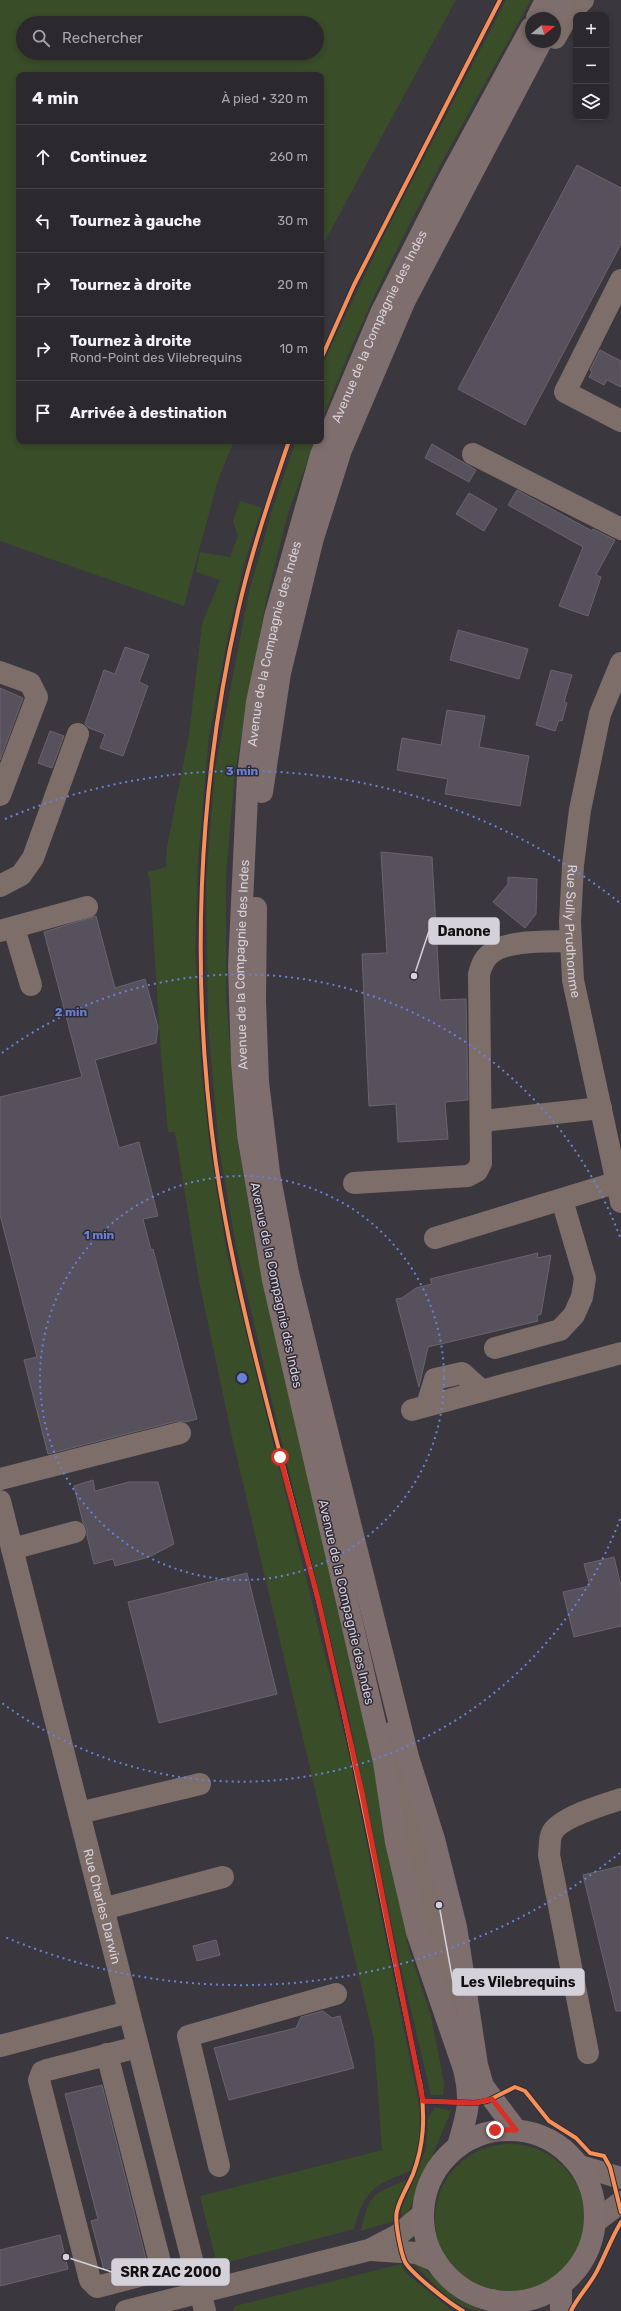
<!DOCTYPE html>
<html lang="fr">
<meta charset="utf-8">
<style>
body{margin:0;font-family:Rubik,sans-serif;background:#38353a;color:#f1f3f6}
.controls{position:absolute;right:12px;top:12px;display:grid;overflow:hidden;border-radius:8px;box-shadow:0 2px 6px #0003}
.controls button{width:36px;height:36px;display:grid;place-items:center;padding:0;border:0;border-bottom:1px solid #48454a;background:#2c292e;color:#f1f3f6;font:20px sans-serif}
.compass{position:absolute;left:525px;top:12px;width:36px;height:36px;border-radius:50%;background:#2c292e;box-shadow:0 2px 6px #0003;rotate:72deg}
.stop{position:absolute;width:12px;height:12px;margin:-9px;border:3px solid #d93025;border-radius:50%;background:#fff}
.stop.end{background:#d93025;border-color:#fff;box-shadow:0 1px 4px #0008}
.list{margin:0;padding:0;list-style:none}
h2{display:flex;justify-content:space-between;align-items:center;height:52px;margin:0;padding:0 16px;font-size:17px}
h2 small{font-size:13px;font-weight:400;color:#a6a6aa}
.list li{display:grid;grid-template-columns:26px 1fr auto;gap:12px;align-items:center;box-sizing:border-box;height:64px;padding:0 16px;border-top:1px solid #48454a}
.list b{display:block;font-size:15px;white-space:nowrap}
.list p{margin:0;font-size:13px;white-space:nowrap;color:#a6a6aa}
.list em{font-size:13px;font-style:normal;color:#a6a6aa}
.icon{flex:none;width:22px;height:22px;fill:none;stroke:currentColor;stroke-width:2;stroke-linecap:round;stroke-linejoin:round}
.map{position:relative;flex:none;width:621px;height:2311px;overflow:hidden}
.search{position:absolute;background:#2c292e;box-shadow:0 2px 6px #0003;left:16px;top:16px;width:308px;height:44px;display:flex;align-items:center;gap:10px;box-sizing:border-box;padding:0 14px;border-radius:22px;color:#a6a6aa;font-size:15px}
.panel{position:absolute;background:#2c292e;box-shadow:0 2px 6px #0003;left:16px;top:72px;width:308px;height:372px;border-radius:8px}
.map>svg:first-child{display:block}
</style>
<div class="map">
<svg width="621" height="2311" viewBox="0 0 621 2311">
<rect width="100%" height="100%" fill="#3b373e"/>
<!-- green -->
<path fill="#394d29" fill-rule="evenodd" d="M0,0H456L321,248V75H19V441H234L218,480L184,606L0,541ZM23,23H317V53H23Z
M506,0H531C455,138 375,276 321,424V367L383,237Z
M296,441H315L288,513L266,601L235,772L226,875V994L236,1130L255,1244L290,1399L377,1761L411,1932L406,1940L431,2016L444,2083L443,2095H431L400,1964L347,1708L279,1431L236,1246L219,1147L208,1025L206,881L215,769L249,592L273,507Z
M240,501L262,508L244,564L228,635L209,736L198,860L195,953L201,1064L210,1149L227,1254L348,1750L419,2105L421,2132L418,2151L410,2171C373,2186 365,2189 354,2229L217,2265L200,2196L382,2150L374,2040L232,1437L199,1281L175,1132H168L161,1055L150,880L147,872L166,867L167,847L189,735L202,624L220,580L196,572L200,552L230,557L238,536L233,521Z
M435,2107L451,2111L411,2206L405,2216L402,2217L401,2210L426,2149L428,2118Z
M435 2219a75 75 0 1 1 150 0a75 75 0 1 1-150 0Z
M409,2179L394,2210V2221L361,2231C370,2192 373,2194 409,2179Z
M411,2262L424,2268L458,2299L483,2311C453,2311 432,2280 411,2262Z
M401,2264L407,2274L453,2311H233L235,2306Z"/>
<!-- building -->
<path fill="#57505d" stroke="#69656b" d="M577,165L621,188V244L525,425L458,389Z
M600,350L621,361V387L607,380L604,385L589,377L592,372L590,370Z
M432,444L476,470L469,482L425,458Z
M517,490L592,531L593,529L615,540L596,575L601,577L588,616L559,606L583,547L508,505Z
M469,493L497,509L484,531L456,514Z
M458,630L528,649L519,679L450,660Z
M125,647L149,655L139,682L148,686L123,756L100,748L105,734L89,728L85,724L104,670L115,674Z
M551,670L572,675L564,702L567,703L562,721L559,720L555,731L536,725Z
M0,688L23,698L0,760Z
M447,710L485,716L479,747L529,756L520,806L445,794L448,779L397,770L402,738L441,745Z
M50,731L64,736L52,768L38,763Z
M381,852L432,857L440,1000L466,999L468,1100L445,1102L448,1139L398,1142L396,1104L369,1106L362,954L387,953Z
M508,877L537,879L536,914L525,928L493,902L508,884Z
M96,916L115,988L145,979L158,1027L156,1043L95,1060L119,1148L139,1142L158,1216L143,1219L151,1250L153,1249L197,1419L186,1422L177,1421L48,1454L24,1360L37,1357L0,1215V1097L82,1077L44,932Z
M538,1253L537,1258L551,1255L541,1314L537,1316L538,1321L428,1347L419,1387L396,1299L402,1298L416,1288L432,1284L430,1279Z
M93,1480L95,1491L129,1482H158L174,1544L149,1557L115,1566L113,1559L94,1564L87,1536V1529L83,1523L74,1486Z
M614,1557L621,1586V1626L574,1637L563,1592L590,1586L584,1564Z
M247,1573L277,1694L159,1723L128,1602Z
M621,1866V2011H616L583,1875Z
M216,1940L220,1955L197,1961L193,1946Z
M323,2011L332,2018L340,2016L354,2068L229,2100L214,2048L296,2028L301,2017Z
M102,2085L146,2259L104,2270L91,2221L98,2219L65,2094Z
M60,2235L68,2269L0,2286V2250Z"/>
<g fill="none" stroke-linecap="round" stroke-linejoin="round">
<!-- minor -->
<g stroke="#7e6e69" stroke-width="22">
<path d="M555,38L568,15L583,0"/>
<path d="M621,280L565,392L621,421"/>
<path d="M473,454L621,529"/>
<path id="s1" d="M621,663L600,714L580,810L573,865L570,922L573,980L621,1202"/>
<path d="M0,672L30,683L37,697L0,795"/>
<path d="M0,886L21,875L33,858L78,734"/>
<path d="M14,928L31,985"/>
<path d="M0,931L87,907"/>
<path d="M482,1121L601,1108"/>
<path d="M354,1183L468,1176L477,1171L481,1163L479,974C481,967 483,960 489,955C504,939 550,942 571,941"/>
<path d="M435,1238L621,1181"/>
<path d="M495,1348L560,1330L574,1315L582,1297L585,1278L562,1200"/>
<path d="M427,1405L435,1379L462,1373L481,1390"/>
<path d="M412,1410L621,1353"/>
<path d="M0,1479L180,1433"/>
<path id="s2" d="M0,1501L205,2311"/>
<path d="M12,1549L75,1532"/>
<path d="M391,1733L458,2011L465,2031"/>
<path d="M79,1813L200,1784"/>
<path d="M103,1909L223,1877"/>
<path d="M0,2046L129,2012"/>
<path d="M588,2053L549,1855C550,1848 549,1839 552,1833C559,1818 605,1804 621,1799"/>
<path d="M107,2054L162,2270L97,2287L90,2280L39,2080L42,2072L47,2070L138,2047"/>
<path d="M219,2166L188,2036L336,1994"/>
<path d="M580,2166L621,2178"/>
<path d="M595,2222L621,2202"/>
<path d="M371,2250L417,2253L436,2261"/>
<path d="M492,2300L502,2311"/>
<path d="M126,2311L369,2250L398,2235L423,2214"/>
</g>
<!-- major -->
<g stroke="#7e6e6d" stroke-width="22">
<path d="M537,18L546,0"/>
<path d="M554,18L563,0"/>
<path d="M262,792L280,673L313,538L341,450L405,300L541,42"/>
<path d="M256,908L255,1001L258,1082L269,1173L288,1273L306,1346L408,1757L434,1839L456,1927L477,2065L483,2086L516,2130"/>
<circle cx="509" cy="2216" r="86"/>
<path id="s3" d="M458,2146C467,2114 472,2103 464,2069L417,1932L396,1842L384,1762L273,1280L248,1135L242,1062L239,966L248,775L257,702L275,617L321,455L381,313L449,179L531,28"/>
<path d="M561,2285V2311"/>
</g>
<defs>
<path id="cycleway" d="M321,359L354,285L500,0
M289,441C270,497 251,553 238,611C197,792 190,980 216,1164C238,1312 282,1455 318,1600C357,1761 385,1925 421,2087C425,2118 424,2145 413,2174C408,2186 400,2198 397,2211C394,2220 401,2253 405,2262C412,2274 450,2304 463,2311
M423,2101L475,2103L487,2101L515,2087L525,2091L549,2121L576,2138L590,2153L604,2156L610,2167L621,2212
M571,2311C578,2296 591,2284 598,2269C606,2253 612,2237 621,2222"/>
</defs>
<!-- cycleway casing -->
<use href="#cycleway" stroke="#302a37" stroke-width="6"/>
<!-- cycleway -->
<use href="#cycleway" stroke="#f78f57" stroke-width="4"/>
</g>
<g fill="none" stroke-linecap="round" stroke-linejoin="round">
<!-- route -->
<path stroke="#d93025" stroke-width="5" d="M280,1457L318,1599L362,1793L423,2101L475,2103L492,2099L516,2130H495"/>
</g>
<!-- distance rings -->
<g fill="none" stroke="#6782d9" stroke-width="2" stroke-dasharray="2 4">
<circle cx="242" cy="1378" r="202"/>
<path d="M620 1519A404 404 0 0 1 2 1703M2 1053A404 404 0 0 1 620 1237"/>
<path d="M620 1853A607 607 0 0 1 5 1937M5 819A607 607 0 0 1 620 903"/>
</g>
<g text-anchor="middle" stroke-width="3" stroke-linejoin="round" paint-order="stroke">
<!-- street labels -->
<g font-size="13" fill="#d5d1da" stroke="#302a37">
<text dy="5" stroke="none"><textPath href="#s3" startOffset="1869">Avenue de la Compagnie des Indes</textPath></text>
<text dy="5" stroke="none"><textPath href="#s3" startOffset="1533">Avenue de la Compagnie des Indes</textPath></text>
<text dy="5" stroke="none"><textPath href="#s1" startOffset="275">Rue Sully Prudhomme</textPath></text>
<text dy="5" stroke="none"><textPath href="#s3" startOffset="1209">Avenue de la Compagnie des Indes</textPath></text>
<text transform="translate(277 1285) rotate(78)" y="5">Avenue de la Compagnie des Indes</text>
<text transform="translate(347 1602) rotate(77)" y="5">Avenue de la Compagnie des Indes</text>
<text dy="5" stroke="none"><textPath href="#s2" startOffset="418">Rue Charles Darwin</textPath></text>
</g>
</g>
<circle cx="242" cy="1378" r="6" fill="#6782d9" stroke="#302a37" stroke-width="2"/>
<g font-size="12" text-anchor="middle" font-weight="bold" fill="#6782d9" stroke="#302a37" stroke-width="3" stroke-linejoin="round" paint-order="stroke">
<text x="242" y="775">3 min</text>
<text x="71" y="1016">2 min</text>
<text x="99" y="1239">1 min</text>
</g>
<!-- callouts -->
<path fill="none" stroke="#d5d1da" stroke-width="1.5" d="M414 976L429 931M439 1905L453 1982M66 2257L112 2272"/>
<g fill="#d5d1da" stroke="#302a37" stroke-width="1.5">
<circle cx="414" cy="976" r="4"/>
<circle cx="439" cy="1905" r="4"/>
<circle cx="66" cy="2257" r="4"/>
</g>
<g fill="#d5d1da" stroke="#d5d1da" stroke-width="1.5">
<rect x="429" y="918" width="70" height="26" rx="4"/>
<rect x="453" y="1969" width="131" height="26" rx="4"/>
<rect x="112" y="2259" width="117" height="26" rx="4"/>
</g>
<g font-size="14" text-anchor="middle" font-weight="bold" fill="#111">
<text x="464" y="936">Danone</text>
<text x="518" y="1987">Les Vilebrequins</text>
<text x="171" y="2277">SRR ZAC 2000</text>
</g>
</svg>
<div class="controls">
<button>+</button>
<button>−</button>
<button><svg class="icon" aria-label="layers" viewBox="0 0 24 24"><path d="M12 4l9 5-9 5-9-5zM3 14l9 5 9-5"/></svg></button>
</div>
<svg class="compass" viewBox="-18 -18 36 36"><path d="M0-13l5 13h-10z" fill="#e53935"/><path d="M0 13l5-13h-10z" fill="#a6a6aa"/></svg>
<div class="stop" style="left:280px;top:1457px"></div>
<div class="stop end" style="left:495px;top:2130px"></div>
<div class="search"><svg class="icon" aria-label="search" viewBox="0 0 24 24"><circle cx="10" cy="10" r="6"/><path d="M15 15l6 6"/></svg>Rechercher</div>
<section class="panel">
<h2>4 min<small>À pied · 320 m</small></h2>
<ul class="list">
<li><svg class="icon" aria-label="ahead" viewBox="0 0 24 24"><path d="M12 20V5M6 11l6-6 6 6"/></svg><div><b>Continuez</b></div><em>260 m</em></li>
<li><svg class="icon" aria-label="left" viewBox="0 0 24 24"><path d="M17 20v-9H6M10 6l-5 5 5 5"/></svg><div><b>Tournez à gauche</b></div><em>30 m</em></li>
<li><svg class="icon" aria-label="right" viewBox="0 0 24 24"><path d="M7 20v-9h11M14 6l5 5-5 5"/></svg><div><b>Tournez à droite</b></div><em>20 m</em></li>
<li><svg class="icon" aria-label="right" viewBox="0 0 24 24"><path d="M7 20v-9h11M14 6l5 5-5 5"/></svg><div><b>Tournez à droite</b><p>Rond-Point des Vilebrequins</p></div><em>10 m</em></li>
<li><svg class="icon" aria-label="arrive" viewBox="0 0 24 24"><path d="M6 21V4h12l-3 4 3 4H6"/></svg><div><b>Arrivée à destination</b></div></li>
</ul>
</section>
</div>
